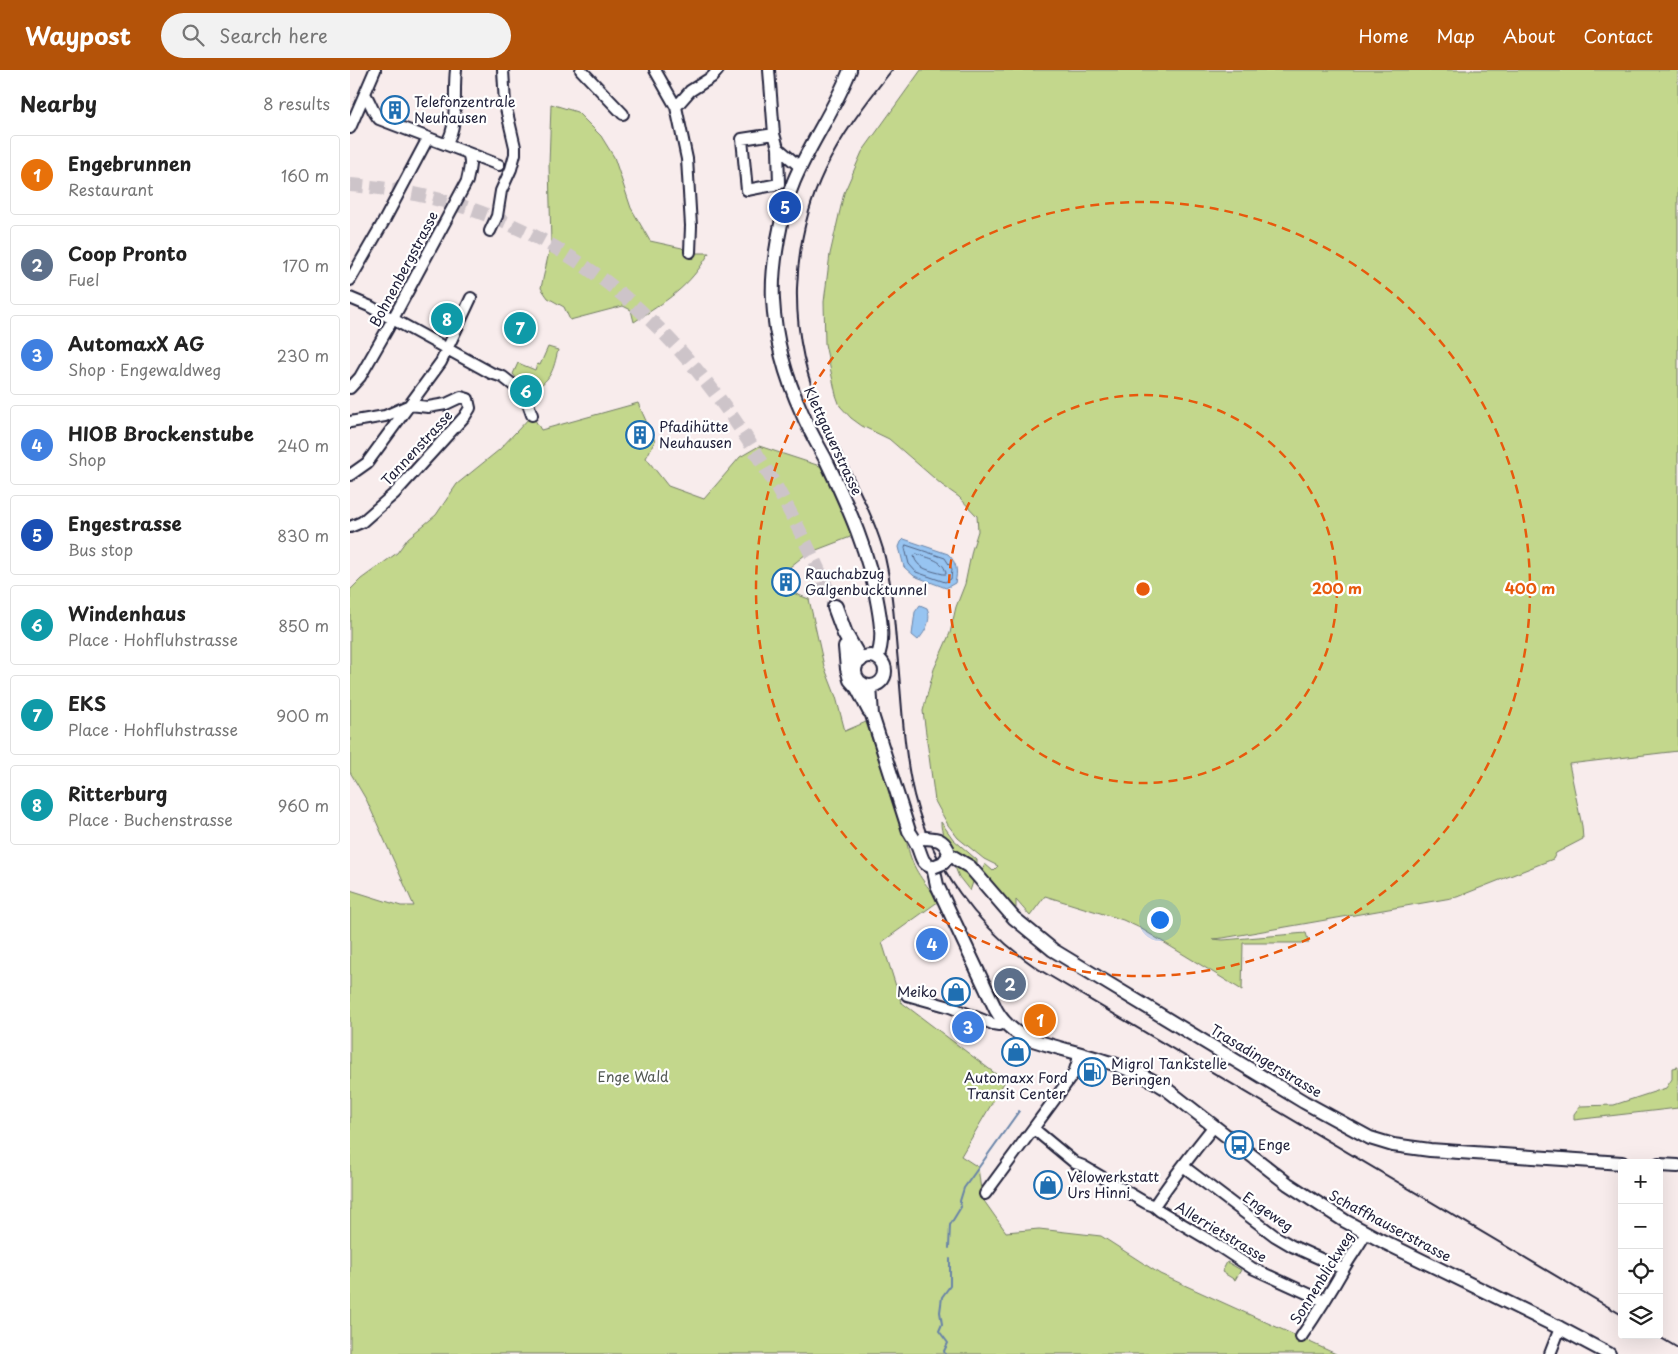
<!DOCTYPE html>
<meta charset="utf-8">
<style>
body{margin:0;font-family:"Playpen Sans",sans-serif;background:#f2f2f2;color:#222}
.controls{position:absolute;right:15px;bottom:15px;display:grid;overflow:hidden;border-radius:5px;box-shadow:0 5px 20px #0002}
.controls button{width:45px;height:45px;display:grid;place-items:center;padding:0;border:0;border-bottom:1px solid #e0e0e0;background:#fff;color:#222;font:25px sans-serif}
.you{position:absolute;left:809px;top:849px;width:18px;height:18px;margin:-12px;border:4px solid #fff;border-radius:50%;background:#1a73e8;box-shadow:0 0 0 8px #1a73e833}
.badge{display:grid;place-items:center;width:32px;height:32px;border-radius:50%;background:#b45309;color:#fff;font-size:16px;font-weight:700}
.pin{position:absolute;translate:-50% -50%;border:2px solid #fff;box-shadow:0 1px 5px #0006}
.list{margin:0;padding:0;list-style:none}
h2{display:flex;justify-content:space-between;align-items:center;height:65px;margin:0;padding:0 20px;font-size:21px}
h2 small{font-size:16px;font-weight:400;color:#767676}
.list li{display:grid;grid-template-columns:32px 1fr auto;gap:15px;align-items:center;box-sizing:border-box;height:80px;margin:0 10px 10px;padding:0 10px;border:1px solid #e0e0e0;border-radius:5px}
.list b{display:block;font-size:19px;white-space:nowrap}
.list p{margin:0;font-size:16px;white-space:nowrap;color:#767676}
.list em{font-size:16px;font-style:normal;color:#767676}
.icon{flex:none;width:28px;height:28px;fill:none;stroke:currentColor;stroke-width:2;stroke-linecap:round;stroke-linejoin:round}
.map{position:relative;flex:none;width:1328px;height:1284px;overflow:hidden}
header{display:flex;align-items:center;gap:30px;box-sizing:border-box;height:70px;padding:0 25px;background:#b45309;color:#fff}
header strong{font-size:24px}
nav{display:flex;gap:28px;margin-inline-start:auto;font-size:18px}
.search{width:350px;height:45px;background:#f2f2f2;display:flex;align-items:center;gap:12px;box-sizing:border-box;padding:0 18px;border-radius:28px;color:#767676;font-size:19px}
main{display:flex}
aside{flex:1;background:#fff}
.map>svg:first-child{display:block}
</style>
<header>
<strong>Waypost</strong>
<div class="search"><svg class="icon" aria-label="search" viewBox="0 0 24 24"><circle cx="10" cy="10" r="6"/><path d="M15 15l6 6"/></svg>Search here</div>
<nav><a>Home</a><a>Map</a><a>About</a><a>Contact</a></nav>
</header>
<main>
<aside>
<h2>Nearby<small>8 results</small></h2>
<ul class="list">
<li><span class="badge" style="background:#e8710a">1</span><div><b>Engebrunnen</b><p>Restaurant</p></div><em>160 m</em></li>
<li><span class="badge" style="background:#5c6f8a">2</span><div><b>Coop Pronto</b><p>Fuel</p></div><em>170 m</em></li>
<li><span class="badge" style="background:#3f7fe0">3</span><div><b>AutomaxX AG</b><p>Shop · Engewaldweg</p></div><em>230 m</em></li>
<li><span class="badge" style="background:#3f7fe0">4</span><div><b>HIOB Brockenstube</b><p>Shop</p></div><em>240 m</em></li>
<li><span class="badge" style="background:#1a4fb4">5</span><div><b>Engestrasse</b><p>Bus stop</p></div><em>830 m</em></li>
<li><span class="badge" style="background:#0f9aa8">6</span><div><b>Windenhaus</b><p>Place · Hohfluhstrasse</p></div><em>850 m</em></li>
<li><span class="badge" style="background:#0f9aa8">7</span><div><b>EKS</b><p>Place · Hohfluhstrasse</p></div><em>900 m</em></li>
<li><span class="badge" style="background:#0f9aa8">8</span><div><b>Ritterburg</b><p>Place · Buchenstrasse</p></div><em>960 m</em></li>
</ul>
</aside>
<div class="map">
<svg width="1328" height="1284" viewBox="0 0 1328 1284">
<rect width="100%" height="100%" fill="#f8ecec"/>
<filter id="ink" filterUnits="userSpaceOnUse"><feTurbulence type="fractalNoise" baseFrequency=".02" numOctaves="2"/><feDisplacementMap in="SourceGraphic" scale="10" xChannelSelector="R" yChannelSelector="G"/><feConvolveMatrix kernelMatrix="1 2 1 2 8 2 1 2 1" color-interpolation-filters="sRGB"/></filter>
<g filter="url(#ink)">
<!-- green -->
<path fill="#c3d78c" stroke="#727c64" d="M571,0H1328V681L1219,694L1232,756L1233,769L1206,783L1203,789L1107,827L873,868L862,869L873,870L956,863L959,873H893L892,920L790,858L773,850L695,826L680,846L666,830V838L661,837L632,801L635,794L643,801L648,796L634,789L608,768L598,755L585,731L573,641L584,599L600,563L606,537L615,514L622,480L628,461L627,446L609,427L592,415L539,369L512,356L501,348L490,336L486,325L475,274L474,232L480,184L494,123L512,82Z
M201,34L227,42L251,66L264,87L281,138L300,171L332,178L337,183H359C340,217 316,231 284,252L281,240L273,236L220,250L214,237L198,228L191,218L201,173L199,95Z
M198,277L208,280C203,301 202,307 185,320L174,317L163,304L168,293L185,300L187,294L190,295Z
M288,333L305,371L296,388L318,416L354,429L390,387L409,376L473,397L503,466L456,484L430,505L427,517L459,529L474,596L486,627L495,661L516,652L556,769C562,799 570,807 589,831L532,872L551,932L655,1011L611,1086L628,1097L632,1128L656,1162L689,1159L751,1166L810,1204L986,1284H0V820L51,836H64L17,731L0,702V520L11,509L47,483L58,468L86,445L107,414L149,380L182,345L191,360Z
M591,752L603,769L627,790V796C613,785 590,773 591,752Z
M605,797L615,800L624,809L620,821L609,807Z
M1328,997V1038L1224,1050V1044L1230,1036L1264,1035L1316,1018L1322,1009V998Z
M877,1192L891,1200L885,1210L872,1202Z"/>
<!-- water -->
<path fill="#97c4f1" stroke="#6883a8" d="M554,469L598,484C607,493 608,501 605,513L596,518L564,506L554,497L549,477L551,472Z
M570,535L577,538C582,549 576,561 568,570L562,565L565,542Z"/>
<g fill="none" stroke-linecap="round" stroke-linejoin="round">
<!-- shore -->
<path stroke="#516384" stroke-width="1" d="M556,475L595,488L602,499L601,509L595,512L566,502L559,494L555,478Z
M567,484C578,488 595,490 596,504H593C582,501 566,499 564,486Z"/>
<!-- stream -->
<path stroke="#6883a8" stroke-width="2" d="M599,1178L600,1155L611,1137L610,1131L614,1118L669,1041
M595,1284L594,1281L598,1273L589,1261L592,1254L590,1242L592,1227L600,1216V1189"/>
<!-- highway-tunnel -->
<path stroke="#cdc4c9" stroke-width="14" stroke-dasharray="14 7" stroke-linecap="butt" d="M0,115C252,134 393,321 485,537"/>
<defs>
<path id="minor" d="M231,0L273,44
M305,0L326,37L337,89L341,156L340,182
M419,0L424,64L428,78L450,97
M326,37L340,21L362,7L368,0
M0,58L25,0
M424,64L392,69L397,120L429,114L428,78
M96,74C109,55 103,22 106,0
M118,83L149,95
M140,161L147,146L151,121L161,99L165,84V77L155,34L153,0
M0,210L34,151L78,68
M0,228L19,236L141,303L153,307L167,318L176,328L182,345
M0,318L10,307L38,258L117,111C119,101 122,92 118,83L29,49C22,41 21,33 15,24
M0,352L35,346L60,335L78,337L96,334L111,327L118,329L120,338L115,346L45,423L12,452L0,457
M0,405L17,393L91,292L121,228
M557,925L600,937L643,954L649,955L654,953
M684,1059L725,1093L733,1096L796,1133L804,1136L810,1141L859,1170L902,1198L974,1231
M833,1096L925,1166L942,1176L993,1199
M635,1124L724,1003L730,984
M804,1136C823,1108 843,1082 864,1056
M951,1267C966,1245 980,1223 993,1200C1000,1187 1009,1176 1016,1163
M1200,1284L1210,1258"/>
<path id="major" d="M500,0C485,39 460,73 444,111C431,141 421,198 423,230C425,269 436,308 452,343C459,360 468,375 476,390C498,436 520,485 528,536C531,553 534,572 527,588
M495,577L497,599L500,610L507,618L519,641
M505 601a15 15 0 1 1 30 0a15 15 0 1 1-30 0Z
M520,616L522,645L559,761C562,766 565,770 567,775C572,786 571,794 583,797L587,815L646,940C654,954 663,962 677,968C723,984 774,991 815,1018L938,1114L995,1151L1034,1172L1210,1258L1259,1284
M598,784L620,797L664,848L703,880L954,1032L1020,1068L1043,1075L1080,1080L1272,1093
M1309,1095L1328,1096"/>
<path id="highway" d="M485,537L495,564L510,590"/>
</defs>
<!-- minor casing -->
<use href="#minor" stroke="#22223b" stroke-width="14"/>
<!-- major casing -->
<use href="#major" stroke="#22223b" stroke-width="16"/>
<!-- highway casing -->
<use href="#highway" stroke="#22223b" stroke-width="18"/>
<!-- minor -->
<use href="#minor" stroke="#fff" stroke-width="10"/>
<!-- major -->
<use href="#major" stroke="#fff" stroke-width="12"/>
<!-- highway -->
<use href="#highway" stroke="#fff" stroke-width="14"/>
<!-- rail -->
<path stroke="#22223b" stroke-width="2" d="M542,0C486,70 450,125 447,218C446,263 456,308 474,348C494,392 519,433 533,479C542,513 544,548 547,582C552,630 553,679 564,725C582,797 627,857 688,899L1272,1245
M1306,1265L1328,1278"/>
<defs>
<path id="major-bridge" d="M574,768C586,769 592,768 598,780
M583,797L593,793L597,788"/>
</defs>
<!-- major-bridge casing -->
<use href="#major-bridge" stroke="#22223b" stroke-width="16" stroke-linecap="butt"/>
<!-- major-bridge -->
<use href="#major-bridge" stroke="#fff" stroke-width="12"/>
</g>
</g>
<!-- distance rings -->
<g fill="none" stroke="#e8590c" stroke-width="2.5" stroke-dasharray="9 6">
<circle cx="793" cy="519" r="194"/>
<circle cx="793" cy="519" r="387"/>
</g>
<!-- icons -->
<defs>
<symbol id="building-ring" viewBox="-11 -11 22 22"><circle r="9.5" fill="#fff" stroke="#1f6fb2" stroke-width="1.5"/><path d="M-4-6H4V6H1V3H-1V6H-4ZM-2.5-4.3h1.7v1.8h-1.7ZM.8-4.3h1.7v1.8H.8ZM-2.5-1h1.7V.8h-1.7ZM.8-1h1.7V.8H.8Z" fill="#1f6fb2"/></symbol>
<symbol id="shop-ring" viewBox="-11 -11 22 22"><circle r="9.5" fill="#fff" stroke="#1f6fb2" stroke-width="1.5"/><path d="M-5-2.5h2.3a2.7 3.5 0 0 1 5.4 0H5L5.5 6h-11ZM-1.5-2.5h3a1.5 2.3 0 0 0-3 0Z" fill="#1f6fb2"/></symbol>
<symbol id="fuel-ring" viewBox="-11 -11 22 22"><circle r="9.5" fill="#fff" stroke="#1f6fb2" stroke-width="1.5"/><path d="M-5.5-6h7V0h2V4h1.3V-2.5L3-4.5l.8-.8L6-3V5H2.5V1h-1V6h-7ZM-4.2-4.7v3.2H.2V-4.7Z" fill="#1f6fb2"/></symbol>
<symbol id="bus-ring" viewBox="-11 -11 22 22"><circle r="9.5" fill="#fff" stroke="#1f6fb2" stroke-width="1.5"/><path d="M-5-6H5V4H4V6H2V4H-2V6H-4V4H-5ZM-3.5-4V0h7V-4ZM-3.5 1.2v1.5H-2V1.2ZM2 1.2v1.5H3.5V1.2Z" fill="#1f6fb2"/></symbol>
</defs>
<g fill-rule="evenodd">
<use href="#building-ring" x="29" y="24" width="32" height="32"/>
<use href="#building-ring" x="274" y="349" width="32" height="32"/>
<use href="#building-ring" x="420" y="496" width="32" height="32"/>
<use href="#shop-ring" x="590" y="906" width="32" height="32"/>
<use href="#shop-ring" x="650" y="966" width="32" height="32"/>
<use href="#fuel-ring" x="726" y="986" width="32" height="32"/>
<use href="#bus-ring" x="873" y="1059" width="32" height="32"/>
<use href="#shop-ring" x="682" y="1099" width="32" height="32"/>
</g>
<g text-anchor="middle" stroke-width="4.5" stroke-linejoin="round" paint-order="stroke">
<!-- poi labels -->
<g font-size="14" fill="#22223b" stroke="#fff" text-anchor="start">
<text x="64" y="37">Telefonzentrale<tspan x="64" dy="16">Neuhausen</tspan></text>
<text x="309" y="362">Pfadihütte<tspan x="309" dy="16">Neuhausen</tspan></text>
<text x="455" y="509">Rauchabzug<tspan x="455" dy="16">Galgenbucktunnel</tspan></text>
<text x="587" y="927" text-anchor="end">Meiko</text>
<text x="761" y="999">Migrol Tankstelle<tspan x="761" dy="16">Beringen</tspan></text>
<text x="666" y="1013" text-anchor="middle">Automaxx Ford<tspan x="666" dy="16">Transit Center</tspan></text>
<text x="908" y="1080">Enge</text>
<text x="717" y="1112">Velowerkstatt<tspan x="717" dy="16">Urs Hinni</tspan></text>
</g>
<!-- street labels -->
<g font-size="14" fill="#22223b" stroke="#fff">
<text transform="translate(54 199) rotate(-62)" y="5">Bohnenbergstrasse</text>
<text transform="translate(483 371) rotate(65)" y="5">Klettgauerstrasse</text>
<text transform="translate(67 378) rotate(-47)" y="5">Tannenstrasse</text>
<text transform="translate(916 991) rotate(31)" y="5">Trasadingerstrasse</text>
<text transform="translate(918 1142) rotate(35)" y="5">Engeweg</text>
<text transform="translate(1040 1156) rotate(28)" y="5">Schaffhauserstrasse</text>
<text transform="translate(871 1162) rotate(31)" y="5">Allerrietstrasse</text>
<text transform="translate(972 1208) rotate(-58)" y="5">Sonnenblickweg</text>
</g>
<!-- park labels -->
<g font-size="14" fill="#525853" stroke="#fff">
<text x="283" y="1012">Enge Wald</text>
</g>
</g>
<circle cx="793" cy="519" r="8" fill="#e8590c" stroke="#fff" stroke-width="2.5"/>
<g font-size="15" text-anchor="middle" font-weight="bold" fill="#e8590c" stroke="#fff" stroke-width="4.5" stroke-linejoin="round" paint-order="stroke">
<text x="987" y="524">200 m</text>
<text x="1180" y="524">400 m</text>
</g>
</svg>
<div class="controls">
<button>+</button>
<button>−</button>
<button><svg class="icon" aria-label="locate" viewBox="0 0 24 24"><circle cx="12" cy="12" r="6"/><path d="M12 2v4M12 18v4M2 12h4M18 12h4"/></svg></button>
<button><svg class="icon" aria-label="layers" viewBox="0 0 24 24"><path d="M12 4l9 5-9 5-9-5zM3 14l9 5 9-5"/></svg></button>
</div>
<div class="you"></div>
<div class="pin badge" style="left:690px;top:950px;background:#e8710a">1</div>
<div class="pin badge" style="left:660px;top:914px;background:#5c6f8a">2</div>
<div class="pin badge" style="left:618px;top:957px;background:#3f7fe0">3</div>
<div class="pin badge" style="left:582px;top:874px;background:#3f7fe0">4</div>
<div class="pin badge" style="left:435px;top:137px;background:#1a4fb4">5</div>
<div class="pin badge" style="left:176px;top:321px;background:#0f9aa8">6</div>
<div class="pin badge" style="left:170px;top:258px;background:#0f9aa8">7</div>
<div class="pin badge" style="left:97px;top:249px;background:#0f9aa8">8</div>
</div>
</main>
